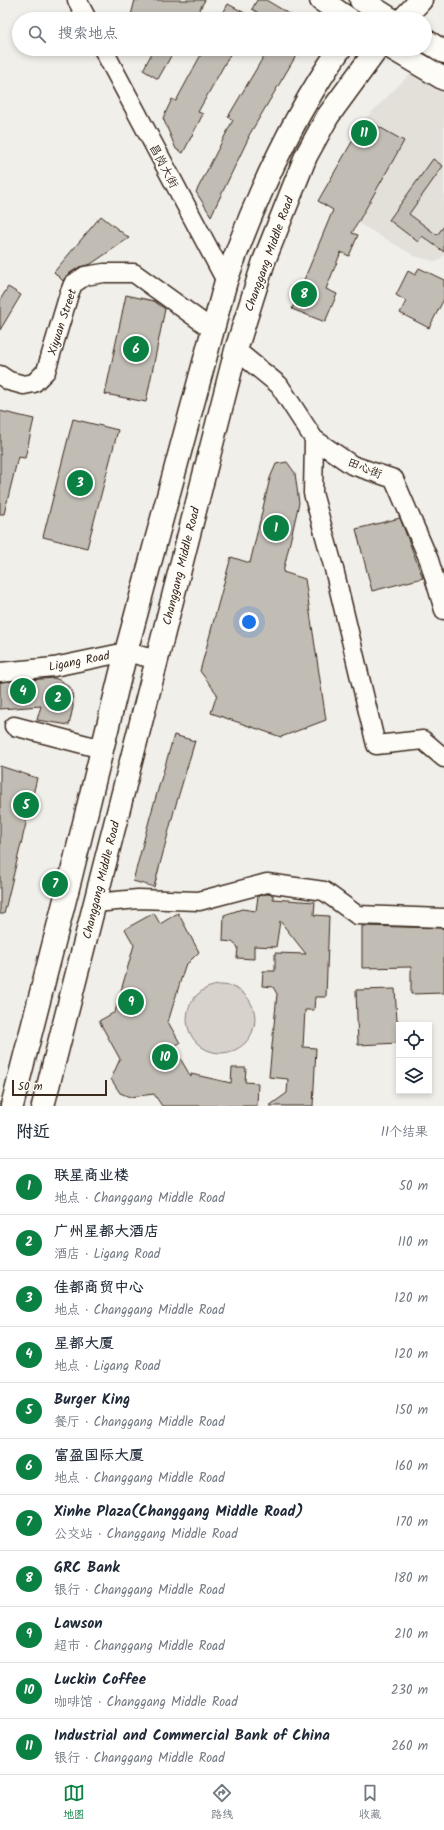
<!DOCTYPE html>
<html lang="zh">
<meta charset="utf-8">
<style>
body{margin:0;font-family:Kalam,"LXGW WenKai TC",sans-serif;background:#f2f2f3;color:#1f2937}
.controls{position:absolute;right:12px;bottom:12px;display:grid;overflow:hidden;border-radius:0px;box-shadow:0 2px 6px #0003}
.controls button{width:36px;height:36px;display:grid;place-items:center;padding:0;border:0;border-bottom:1px solid #e0e1e3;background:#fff;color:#1f2937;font:20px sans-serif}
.scale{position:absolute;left:12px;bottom:10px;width:95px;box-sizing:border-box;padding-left:4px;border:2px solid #3b2a1e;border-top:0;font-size:11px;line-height:14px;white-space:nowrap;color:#3b2a1e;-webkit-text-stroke:3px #fdfcf7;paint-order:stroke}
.you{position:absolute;left:249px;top:622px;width:14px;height:14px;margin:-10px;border:3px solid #fff;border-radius:50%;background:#1a73e8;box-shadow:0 0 0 6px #1a73e833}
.badge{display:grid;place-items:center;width:26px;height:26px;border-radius:50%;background:#0b8043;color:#fff;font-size:13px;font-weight:700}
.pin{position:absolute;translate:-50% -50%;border:2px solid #fff;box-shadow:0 1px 4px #0006}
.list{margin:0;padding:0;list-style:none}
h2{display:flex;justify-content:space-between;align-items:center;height:52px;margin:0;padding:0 16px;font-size:17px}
h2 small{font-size:13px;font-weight:400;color:#747a83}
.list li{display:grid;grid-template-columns:26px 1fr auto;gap:12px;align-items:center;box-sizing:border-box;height:56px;padding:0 16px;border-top:1px solid #e0e1e3}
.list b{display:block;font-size:15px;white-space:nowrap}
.list p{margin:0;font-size:13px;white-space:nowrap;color:#747a83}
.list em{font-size:13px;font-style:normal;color:#747a83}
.icon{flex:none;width:22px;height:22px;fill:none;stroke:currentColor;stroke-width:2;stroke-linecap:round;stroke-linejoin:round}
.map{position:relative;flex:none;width:444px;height:1106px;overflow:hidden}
.search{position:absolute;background:#fff;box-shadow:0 2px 6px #0003;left:12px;right:12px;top:12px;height:44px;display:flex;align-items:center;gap:10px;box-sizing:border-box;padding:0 14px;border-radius:22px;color:#747a83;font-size:15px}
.sheet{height:668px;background:#fff}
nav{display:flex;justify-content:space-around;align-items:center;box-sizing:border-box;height:56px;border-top:1px solid #e0e1e3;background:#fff;font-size:11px;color:#747a83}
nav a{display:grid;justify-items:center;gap:2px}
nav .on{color:#0b8043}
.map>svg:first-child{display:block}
</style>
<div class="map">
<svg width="444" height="1106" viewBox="0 0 444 1106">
<rect width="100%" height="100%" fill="#f1efea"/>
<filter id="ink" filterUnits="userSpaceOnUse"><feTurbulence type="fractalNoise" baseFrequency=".025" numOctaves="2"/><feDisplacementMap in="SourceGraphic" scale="8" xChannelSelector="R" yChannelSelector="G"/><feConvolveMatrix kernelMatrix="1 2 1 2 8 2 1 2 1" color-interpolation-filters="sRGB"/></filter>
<g filter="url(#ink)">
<!-- built -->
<path fill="#e3e0da" d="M410,74L444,91V255L437,262L415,256L358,223L404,141L365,119Z"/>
<!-- green -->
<path fill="#d7d2cc" stroke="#897e75" d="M187 1019a34 34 0 1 1 68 0a34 34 0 1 1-68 0Z"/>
<!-- building -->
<path fill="#c1bcb4" stroke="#3b2a1e" d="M135,0H205L194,19H130Z
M257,0H266L298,19H268L252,9Z
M228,4L256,19H220Z
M154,49H175L158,79L143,70Z
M204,49H233L198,112L203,114L183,153L176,149L163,118L172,99L176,101Z
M268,49H300L248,137H249L211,216L196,192L233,120L228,117Z
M365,119L404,141L352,233L358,235L349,256L341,252L326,289L337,294L325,322L292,309L333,210L318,201Z
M433,159L443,166L409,214L437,235L444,226V252L422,236L418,242L389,220Z
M101,216L129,238L91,264L79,267L67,275L63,281L54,272Z
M419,268L444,280V299L429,328L400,313L406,301L396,295L408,271L415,275Z
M8,287L21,295L0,330V300Z
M126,295L154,301L165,309L146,402L105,394Z
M0,411L34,419L25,458L18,457L4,514H0Z
M73,419L118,430L87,548L43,537Z
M287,462L295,473L299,503L283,572L305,579L326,720L281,737L211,713L217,694L200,671L231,557L250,563L270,478L276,464Z
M400,518L423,578L372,591L356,529Z
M54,678L62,681L72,690L73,707L69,725L37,720L41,706L0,709V682Z
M174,735L195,741L174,811L154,887L133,881L150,817Z
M0,766L37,778L4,914H0Z
M266,894L273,895V899L315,902L314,915L329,916L326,997H315L314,1010H305L303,1047L316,1048L313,1106H269L287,1093L288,1079L269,1077L277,994L273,987L262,986L263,971H275V953L306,954L280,921L276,947L254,946V959L237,958L238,947L232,942L223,941L224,915L242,909L256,911L258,896Z
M154,913L160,924L178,913L199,952L185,966L168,1022L180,1043L173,1046L191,1077V1074L231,1083L232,1068H246L245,1082L258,1083L257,1106H162L154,1094L130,1097L120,1093L111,1079L120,1059L99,1021L115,1012L134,945L125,929Z
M362,926L444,928V993L411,994V967L362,968Z
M395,989L397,1021H399V1043L358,1045L356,990Z"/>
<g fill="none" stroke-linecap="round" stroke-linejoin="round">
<defs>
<path id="minor" d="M77,0L87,19
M103,49L226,281
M236,350L279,385L314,439L352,465L394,479L429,560L444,610
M0,375L9,381L24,385L34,383L46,371L69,294L73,284L85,276L104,273H134L213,330
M314,440L313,493L334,569L376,745L423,740L444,758
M0,672L54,667L126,652L158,660
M14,726L102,749
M95,903L138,899L199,901L267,883L324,891L357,915L444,918"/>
<path id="major" d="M321,0L349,19
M361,0L391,19
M403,19L421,0
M425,40L444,52
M393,49L444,79
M12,1106L71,876L126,652L226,281C255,199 290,120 340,49
M43,1106L236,350L264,261L306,156L328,116L377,49"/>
</defs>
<!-- minor casing -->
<use href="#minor" stroke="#3b2a1e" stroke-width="21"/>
<!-- major casing -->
<use href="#major" stroke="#3b2a1e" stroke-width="25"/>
<!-- minor -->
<use href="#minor" stroke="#fdfcf7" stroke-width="18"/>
<!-- major -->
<use href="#major" stroke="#fdfcf7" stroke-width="22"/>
</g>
</g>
<g text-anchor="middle" stroke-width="3" stroke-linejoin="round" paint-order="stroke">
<!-- street labels -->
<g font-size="12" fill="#3b2a1e" stroke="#fdfcf7">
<text transform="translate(164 166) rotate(62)" y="4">昌岗大街</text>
<text transform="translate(269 254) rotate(-70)" y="4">Changgang Middle Road</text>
<text transform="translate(62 322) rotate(-72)" y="4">Xiyuan Street</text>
<text transform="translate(365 468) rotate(22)" y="4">田心街</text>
<text transform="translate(181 566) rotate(-76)" y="4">Changgang Middle Road</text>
<text transform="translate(79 661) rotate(-11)" y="4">Ligang Road</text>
<text transform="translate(101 880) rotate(-76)" y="4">Changgang Middle Road</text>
</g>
</g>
</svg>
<div class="controls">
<button><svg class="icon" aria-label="locate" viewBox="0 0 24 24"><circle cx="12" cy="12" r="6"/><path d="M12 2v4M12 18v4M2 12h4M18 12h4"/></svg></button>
<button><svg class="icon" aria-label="layers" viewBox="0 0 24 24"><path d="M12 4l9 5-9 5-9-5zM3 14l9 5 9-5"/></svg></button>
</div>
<div class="scale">50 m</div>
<div class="you"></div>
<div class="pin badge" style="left:276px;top:528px">1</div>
<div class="pin badge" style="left:58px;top:698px">2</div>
<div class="pin badge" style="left:80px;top:483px">3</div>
<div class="pin badge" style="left:23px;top:691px">4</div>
<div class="pin badge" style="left:26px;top:805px">5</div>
<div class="pin badge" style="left:136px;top:349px">6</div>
<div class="pin badge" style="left:55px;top:884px">7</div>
<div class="pin badge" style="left:304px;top:294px">8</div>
<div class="pin badge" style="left:131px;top:1002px">9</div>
<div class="pin badge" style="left:165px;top:1057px">10</div>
<div class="pin badge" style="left:364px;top:133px">11</div>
<div class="search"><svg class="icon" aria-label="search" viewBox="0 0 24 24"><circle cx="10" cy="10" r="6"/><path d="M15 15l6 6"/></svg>搜索地点</div>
</div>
<section class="sheet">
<h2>附近<small>11个结果</small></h2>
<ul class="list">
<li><span class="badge">1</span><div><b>联星商业楼</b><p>地点 · Changgang Middle Road</p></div><em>50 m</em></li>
<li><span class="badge">2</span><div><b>广州星都大酒店</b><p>酒店 · Ligang Road</p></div><em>110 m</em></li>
<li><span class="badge">3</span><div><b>佳都商贸中心</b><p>地点 · Changgang Middle Road</p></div><em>120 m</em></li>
<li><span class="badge">4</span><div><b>星都大厦</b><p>地点 · Ligang Road</p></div><em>120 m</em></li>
<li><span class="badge">5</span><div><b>Burger King</b><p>餐厅 · Changgang Middle Road</p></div><em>150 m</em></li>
<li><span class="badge">6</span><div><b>富盈国际大厦</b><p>地点 · Changgang Middle Road</p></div><em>160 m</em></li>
<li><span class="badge">7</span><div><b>Xinhe Plaza(Changgang Middle Road)</b><p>公交站 · Changgang Middle Road</p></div><em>170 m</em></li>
<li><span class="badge">8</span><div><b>GRC Bank</b><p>银行 · Changgang Middle Road</p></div><em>180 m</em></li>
<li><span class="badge">9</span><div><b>Lawson</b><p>超市 · Changgang Middle Road</p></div><em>210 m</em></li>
<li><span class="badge">10</span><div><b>Luckin Coffee</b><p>咖啡馆 · Changgang Middle Road</p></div><em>230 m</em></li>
<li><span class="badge">11</span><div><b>Industrial and Commercial Bank of China</b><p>银行 · Changgang Middle Road</p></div><em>260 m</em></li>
</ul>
</section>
<nav>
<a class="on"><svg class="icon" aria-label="map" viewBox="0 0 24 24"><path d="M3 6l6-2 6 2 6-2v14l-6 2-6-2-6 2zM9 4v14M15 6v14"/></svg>地图</a>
<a><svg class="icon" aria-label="directions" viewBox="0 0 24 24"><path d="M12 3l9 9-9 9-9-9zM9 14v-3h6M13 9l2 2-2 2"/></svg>路线</a>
<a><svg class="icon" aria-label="saved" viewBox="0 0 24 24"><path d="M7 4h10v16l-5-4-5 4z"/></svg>收藏</a>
</nav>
